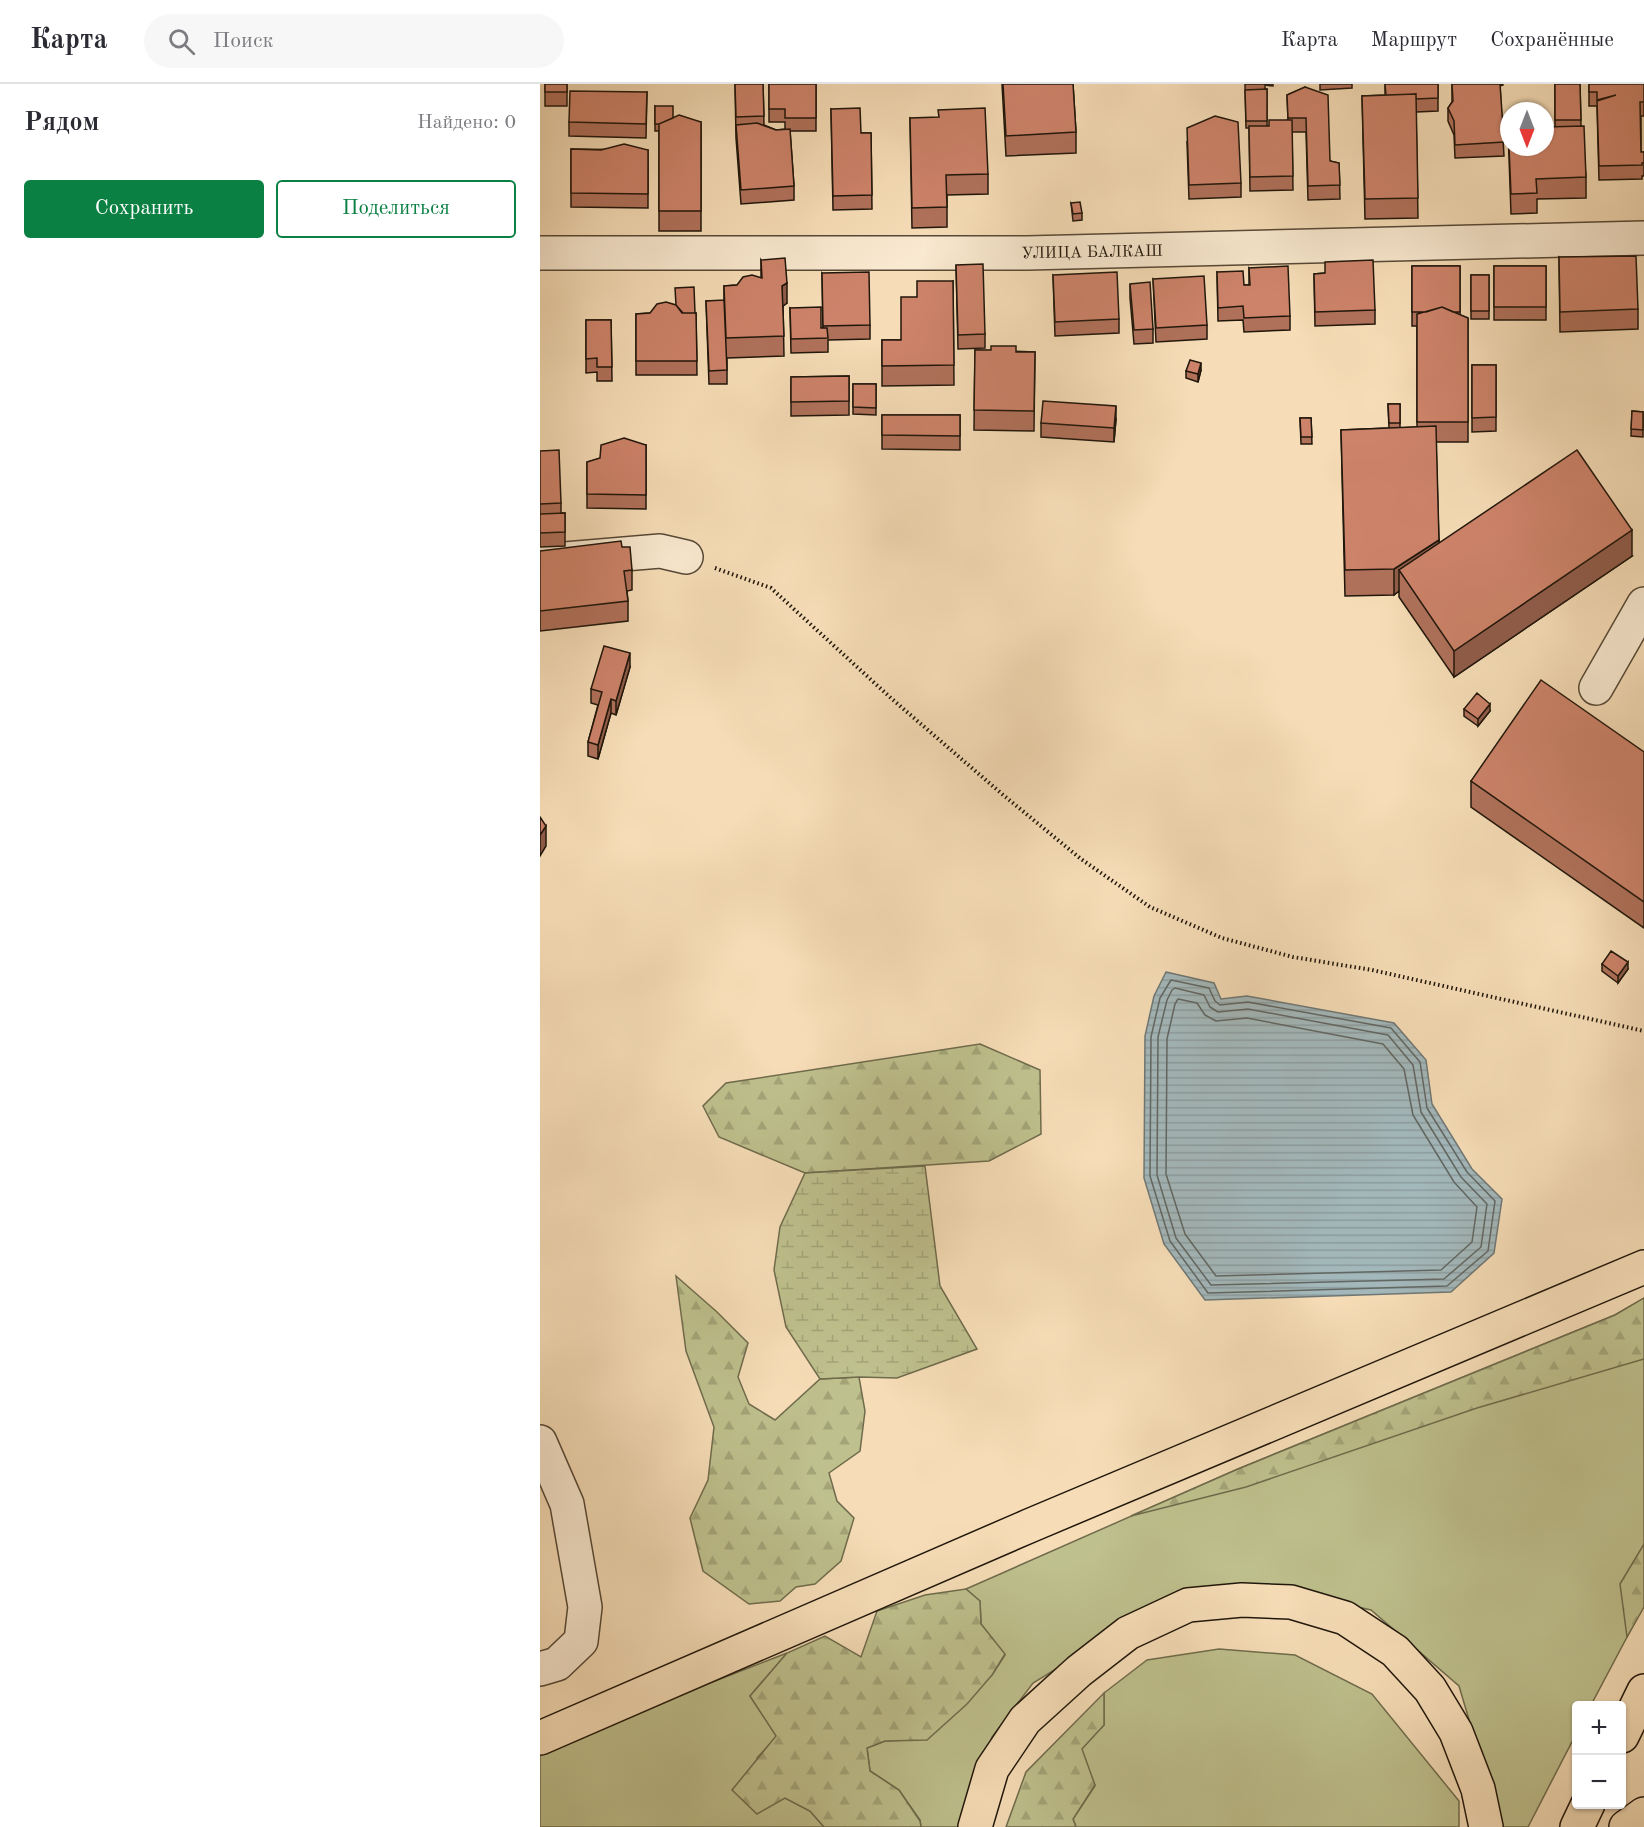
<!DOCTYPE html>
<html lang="ru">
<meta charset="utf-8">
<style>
body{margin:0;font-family:"Old Standard TT",serif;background:#f7f7f7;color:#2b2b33}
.controls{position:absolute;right:18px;bottom:18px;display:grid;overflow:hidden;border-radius:6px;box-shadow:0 2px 4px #0004}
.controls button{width:54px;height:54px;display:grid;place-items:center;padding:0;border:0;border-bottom:2px solid #e1e1e2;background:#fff;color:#2b2b33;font:30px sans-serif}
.compass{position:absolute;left:960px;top:18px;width:54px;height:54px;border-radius:50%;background:#fff;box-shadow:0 2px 4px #0004;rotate:180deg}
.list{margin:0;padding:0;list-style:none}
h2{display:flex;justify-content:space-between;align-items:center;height:78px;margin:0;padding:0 24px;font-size:26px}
h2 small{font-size:20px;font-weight:400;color:#7c7c81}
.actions{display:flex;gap:12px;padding:18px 24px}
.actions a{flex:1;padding:14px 0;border:2px solid #0b8043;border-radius:6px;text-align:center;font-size:21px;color:#0b8043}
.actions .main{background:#0b8043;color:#fff}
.icon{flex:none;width:33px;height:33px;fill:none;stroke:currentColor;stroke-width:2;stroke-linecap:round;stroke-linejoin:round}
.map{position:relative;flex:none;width:1104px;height:1743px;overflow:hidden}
header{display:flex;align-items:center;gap:36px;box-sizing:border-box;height:84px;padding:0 30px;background:#fff;border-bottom:2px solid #e1e1e2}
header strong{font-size:28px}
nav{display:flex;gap:33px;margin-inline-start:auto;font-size:21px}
.search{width:420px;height:54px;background:#f7f7f7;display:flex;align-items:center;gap:15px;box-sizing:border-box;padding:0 21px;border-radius:33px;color:#7c7c81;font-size:22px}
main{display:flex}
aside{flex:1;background:#fff}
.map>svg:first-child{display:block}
</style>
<header>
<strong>Карта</strong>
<div class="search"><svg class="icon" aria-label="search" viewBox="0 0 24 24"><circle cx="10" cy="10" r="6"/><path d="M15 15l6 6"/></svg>Поиск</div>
<nav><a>Карта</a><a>Маршрут</a><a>Сохранённые</a></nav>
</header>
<main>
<aside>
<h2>Рядом<small>Найдено: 0</small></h2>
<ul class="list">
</ul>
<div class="actions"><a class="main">Сохранить</a><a>Поделиться</a></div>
</aside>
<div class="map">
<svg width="1104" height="1743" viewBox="0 0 1104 1743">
<defs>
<pattern id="forest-firs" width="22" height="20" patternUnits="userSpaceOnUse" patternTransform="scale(1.5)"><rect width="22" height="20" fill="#bec08d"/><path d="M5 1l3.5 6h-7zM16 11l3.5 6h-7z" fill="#a3a478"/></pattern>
<pattern id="wetland-marsh" width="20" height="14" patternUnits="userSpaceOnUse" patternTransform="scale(1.5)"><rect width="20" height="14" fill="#bec08d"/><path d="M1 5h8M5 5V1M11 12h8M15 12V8" fill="none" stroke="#a3a478"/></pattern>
<pattern id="water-rules" width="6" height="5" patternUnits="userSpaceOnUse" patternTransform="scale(1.5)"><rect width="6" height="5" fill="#a3b8bb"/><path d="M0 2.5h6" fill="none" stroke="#8c9d9f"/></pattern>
</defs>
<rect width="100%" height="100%" fill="#f6ddb7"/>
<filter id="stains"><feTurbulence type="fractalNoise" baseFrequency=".00333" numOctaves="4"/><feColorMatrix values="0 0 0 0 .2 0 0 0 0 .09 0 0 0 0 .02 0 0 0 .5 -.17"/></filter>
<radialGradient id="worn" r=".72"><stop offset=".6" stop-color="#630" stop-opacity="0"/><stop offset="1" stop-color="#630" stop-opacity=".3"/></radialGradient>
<!-- grass -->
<path fill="#bec08d" stroke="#6f6b4c" stroke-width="1.5" d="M1104,1214V1521L1051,1621L1036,1622V1650L988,1743H961L919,1602L831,1526L725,1502L625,1518L493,1599L452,1653L422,1743H381L380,1736L359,1706L330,1687L327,1664L345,1657L387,1655L452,1591L465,1571L441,1540L440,1517L426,1505L698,1385L1075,1231Z
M679,1565L755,1571L832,1610L919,1717V1743H536L533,1735L555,1702L541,1665L564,1641V1609L607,1576Z
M247,1569L210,1612L237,1652L217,1674L245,1714L270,1727L284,1743H0V1665Z"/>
<!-- forest -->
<path fill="url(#forest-firs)" stroke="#6f6b4c" stroke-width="1.5" d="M440,960L500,986L501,1050L449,1077L265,1089L179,1053L163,1022L186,999Z
M136,1192L177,1228L208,1259L198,1293L209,1320L235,1336L280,1295L319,1293L325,1327L320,1367L289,1389L297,1417L314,1434L301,1477L275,1500L256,1503L240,1517L209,1520L163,1487L150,1434L168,1396L174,1343L146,1267Z
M1104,1214V1275L937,1324L706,1403L591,1432L698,1385L1075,1231Z
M1104,1460V1523L1087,1553L1080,1500Z
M426,1505L440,1517L441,1540L465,1570L452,1591L427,1620L387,1656L345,1657L327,1664L330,1687L359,1706L380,1737L381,1743H284L270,1727L245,1714L217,1730L192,1706L236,1652L210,1612L247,1569L285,1552L321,1573L337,1527L385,1511Z
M564,1609V1641L542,1665L555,1701L533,1735L536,1743H466L486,1688Z"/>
<!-- wetland -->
<path fill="url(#wetland-marsh)" stroke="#6f6b4c" stroke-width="1.5" d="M385,1082L400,1202L437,1265L357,1294L319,1293L280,1295L246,1243L234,1186L240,1143L265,1089Z"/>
<!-- water -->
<path fill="url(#water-rules)" stroke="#6f7775" stroke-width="1.5" d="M626,888L674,899L681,915L707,912L854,939L886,976L892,1020L932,1085L962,1115L954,1169L911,1208L665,1216L624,1160L604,1094L605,952L614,912Z"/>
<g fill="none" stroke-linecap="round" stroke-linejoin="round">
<!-- shore -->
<path stroke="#626763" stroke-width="1.5" d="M631,896L669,904L675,917L680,921L708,918L851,944L880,978L887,1024L927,1088L955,1117L948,1167L907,1202L668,1209L630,1157L610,1092L611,953L620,914Z
M635,904L664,911L670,923L678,928L708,925L848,951L873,981L881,1028L921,1093L947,1120L941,1163L904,1195L671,1201L636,1154L617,1091L618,953L627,916L632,906Z
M638,915L657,919L665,931L676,937L707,934L843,960L864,985L873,1031L914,1098L937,1123L932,1158L901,1186L676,1192L645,1150L626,1090L627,955L635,920Z"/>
<defs>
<path id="minor" d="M0,169H487L1104,154
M0,477L120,467L146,473
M1056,604L1104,520
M0,1358L27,1420L45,1523L41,1557L17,1580L0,1585"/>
<path id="major" d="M1082,1652L1104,1607
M1037,1743L1048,1720"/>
<path id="highway" d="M0,1654L489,1442L1104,1183
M435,1743L452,1685L485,1636L539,1587L588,1549L648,1521L702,1516L751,1518L805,1534L855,1567L890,1605L916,1648L938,1705L946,1743
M1086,1743L1104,1730"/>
</defs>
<!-- minor casing -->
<use href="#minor" stroke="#564836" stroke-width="36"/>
<!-- major casing -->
<use href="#major" stroke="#20160b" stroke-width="36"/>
<!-- highway casing -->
<use href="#highway" stroke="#20160b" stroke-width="36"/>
<!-- path -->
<path stroke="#20160b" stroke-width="4" stroke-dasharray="1.5 3" stroke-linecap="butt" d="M175,484L231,504L352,615L462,710L541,775L610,823L682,854L753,873L832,886L1104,947"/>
<!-- minor -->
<use href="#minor" stroke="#f9e9d0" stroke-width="33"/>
<!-- major -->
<use href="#major" stroke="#f6ddb7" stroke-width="33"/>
<!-- highway -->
<use href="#highway" stroke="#f6ddb7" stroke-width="33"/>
</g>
<!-- wall -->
<path fill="#b0715b" stroke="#20160b" stroke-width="1.5" d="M5,0H27V22H5Z
M195,0H223L224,41L236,46L245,45V38H229V0H276V47H250L254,102V116L201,120L196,54Z
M462,0H533L536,48V69L466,72Z
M705,0H733V2L725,1V5H727V42L748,36L747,11L765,3L790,77L799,79L800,115L768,116L766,48H752L753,106L710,107L709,44H706Z
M780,0H812V4L780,6Z
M845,0H898V27L876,28L878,134L825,135L822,12L845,11Z
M912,0H963V1L960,2L964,72L915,74L914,51L908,37V24L912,18Z
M1015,0H1040L1041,42L1046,93V114L997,115V129L971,130L968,45L1015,43Z
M1049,0H1104V32H1101V68H1104V92H1102V95L1059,96L1057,22H1049Z
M107,8L106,54L29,52V38Z
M115,22L133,34L161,38V147H119V47H115Z
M291,25L321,49H331L332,125L293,126Z
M370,34L448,90V110L407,111V143L372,144Z
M647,58L701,99V113L649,115Z
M31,65L108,66V124L31,123Z
M531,119L542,129V136L533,137Z
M1019,173L1098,225V245L1020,248Z
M221,176L247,219L243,222L244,272L187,274V300H169L166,217H184V202L197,201L221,194Z
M416,181L445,250V264L418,265Z
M872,182H920V231L928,234V358H896L899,460L1092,472L914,593L859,513V507L854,511L805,512L801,346L849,344L848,320H860V344L877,343V242H872Z
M954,182H1006V236H954Z
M709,184L750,232V246L704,248L703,236L678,237L677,188L704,201H709Z
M282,189L330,241V255L288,256V268L251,269L250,224L281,244H283Z
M785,189L835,226V240L775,242L774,190Z
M513,191L579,235V249L515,252Z
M931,191H949V235H931Z
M613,195L667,241V255L616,258Z
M413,197L414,301L342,302V256H361L377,213Z
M590,200L613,245V259L594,260L590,214Z
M110,229H156L157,291H96V230Z
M46,236H71L72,297H57V288L46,289Z
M435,266L495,268L494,347L434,346Z
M932,281H956V347L932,348Z
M661,286L658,298L646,294V287Z
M309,292V331L251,332V293Z
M313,300H336V331L313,330Z
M1092,327L1103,328V353L1091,352Z
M342,331H420V366L342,365Z
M760,334H771L772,360H761Z
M576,335L574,358L501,353V339Z
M106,361V425L47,424V378Z
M0,367L21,419V429H25V462L0,463Z
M82,463L92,486V506L87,507L88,517V537L0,547V467Z
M90,583L76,631L71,629L58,675L48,672V658L58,621L51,619V605Z
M924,625L950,627L938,642L924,632Z
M1104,668V844L931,723V697Z
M1062,880L1088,885L1078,899L1062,887Z"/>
<!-- shaded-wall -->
<path fill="#905c4a" stroke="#20160b" stroke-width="1.5" d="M247,199V219L242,223V202Z
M661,279V286L658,298V290Z
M576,322V335L574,358V344Z
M1092,446V472L914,593V567Z
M899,456V482L859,486V507L854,511V485Z
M90,569V583L76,631V617Z
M71,615V629L58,675V661Z
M950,620V627L938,642V635Z
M6,742V762L0,772V751Z
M1088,878V885L1078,899V892Z"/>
<!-- building -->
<path fill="#cd836a" stroke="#20160b" stroke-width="1.5" d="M5,0H27V8H5Z
M195,0H223L224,32L196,33Z
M229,0H276V34H245V25H229Z
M463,0H533L536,48L466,52Z
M845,0H898V14L876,15V10L846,11Z
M912,0H960L964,58L915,61L914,37L908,24L913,17Z
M1015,0H1040L1041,36H1015Z
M1049,0H1104V18H1100L1101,68H1104V79H1102V81L1059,82L1057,17L1076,11L1057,16V8H1049Z
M765,3L788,11L790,77L799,79L800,101L768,102L766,34H748L747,11Z
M727,5V37H706L705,6Z
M30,7L107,8L106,40L29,38Z
M876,10L878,114L825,115L822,12Z
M115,22H133V34L119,40H115Z
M320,24L321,49H331L332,111L293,112L291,25Z
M445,24L448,90L406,91L407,123L372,124L370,34L399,33L398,26Z
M139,31L161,38V127H119V40Z
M675,32L698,38L701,99L649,101L647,44Z
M729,36H752L753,92L710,93L709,42H729Z
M217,39L236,46L250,45L254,102L201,106L196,41Z
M1044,42L1046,93L996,95L997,109L971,110L969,63H1005V43Z
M84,60L108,66V110L31,109V65L61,66Z
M540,118L542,129L533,130L531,119Z
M1096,172L1098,225L1020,228L1019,173Z
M245,174L247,199L242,202L244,252L186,254L184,202L197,201L203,193L212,191L222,194L221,176Z
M833,176L835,226L775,228L774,190L785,189V178Z
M443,180L445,250L418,251L416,181Z
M748,182L750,232L704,234L703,222L678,224L677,188L703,187L704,201H710L709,184Z
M872,182H920V228H913L902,223L886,228H872Z
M954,182H1006V223H954Z
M329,188L330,241L283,242L282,189Z
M577,188L579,235L515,238L513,191Z
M931,191H949V227H931Z
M664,192L667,241L616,244L613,195Z
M377,197H413L414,281L342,282V256H361V213H377Z
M610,198L613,245L594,246L590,200Z
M154,203L155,229H143L136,221L135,204Z
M184,216L187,286L169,287L166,217Z
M126,218L136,221L142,229H156L157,277H96V230L110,229L117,220Z
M281,223V244H287L288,254L251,255L250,224Z
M902,223L928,234V338H877V230Z
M46,236H71L72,283H57V274L46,275Z
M451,262H476V268H495L494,327L434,326L435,266H451Z
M650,276L661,279L658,290L646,287Z
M932,281H956V333L932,334Z
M309,292V317L251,318V293Z
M313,300H336V324L313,323Z
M503,317L576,322L574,344L501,339Z
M848,320H860V339H849Z
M1092,327L1103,328V346L1091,345Z
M342,331H420V352L342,351Z
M760,334H771L772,353H761Z
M896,342L899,456L854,485L805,486L801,346Z
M84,354L106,361V411L47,410V378L60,374L61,361Z
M19,366L21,419L0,420V367Z
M1037,366L1092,446L914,567L859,486Z
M25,429V448L0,449V430Z
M81,457L82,463H90L92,486L84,487L88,517L0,527V467Z
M64,562L90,569L76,617L71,615L58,661L48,658L62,608L51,605Z
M1001,596L1104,668V818L931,697Z
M937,609L950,620L938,635L924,625Z
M0,733L6,742L0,751Z
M1071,867L1088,878L1078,892L1062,880Z"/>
<g text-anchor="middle" stroke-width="5" stroke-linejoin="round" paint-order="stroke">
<!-- street labels -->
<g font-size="16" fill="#20160b" stroke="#f9e9d0">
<text transform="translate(552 167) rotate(-1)" y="6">УЛИЦА БАЛКАШ</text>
</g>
</g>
<rect width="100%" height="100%" filter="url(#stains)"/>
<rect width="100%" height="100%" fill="url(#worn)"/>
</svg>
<div class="controls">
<button>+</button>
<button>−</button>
</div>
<svg class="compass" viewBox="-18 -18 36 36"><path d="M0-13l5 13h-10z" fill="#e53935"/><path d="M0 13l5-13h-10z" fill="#7c7c81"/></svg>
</div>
</main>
